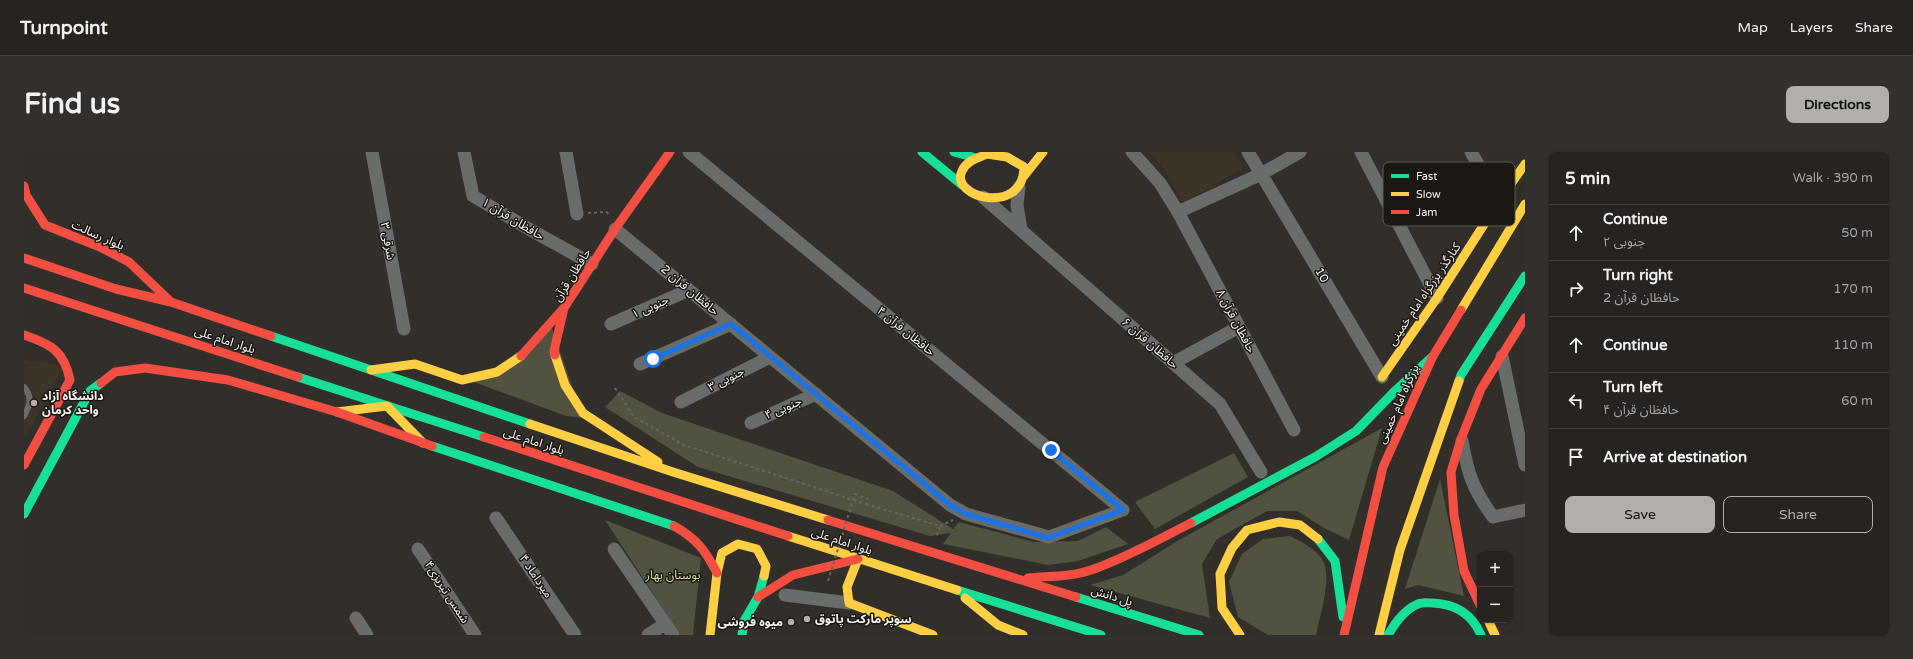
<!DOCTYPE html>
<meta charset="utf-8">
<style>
body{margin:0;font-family:"Varela Round","Noto Sans Arabic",sans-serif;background:#322f2d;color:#f1f3f6}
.controls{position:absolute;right:12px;bottom:12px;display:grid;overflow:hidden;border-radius:8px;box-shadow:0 1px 3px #0004}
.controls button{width:36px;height:36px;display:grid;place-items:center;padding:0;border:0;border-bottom:1px solid #42403e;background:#262320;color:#f1f3f6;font:20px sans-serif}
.stop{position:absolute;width:12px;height:12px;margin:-9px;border:3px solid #1a73e8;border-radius:50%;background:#fff}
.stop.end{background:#1a73e8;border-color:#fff;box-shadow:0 1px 4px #0008}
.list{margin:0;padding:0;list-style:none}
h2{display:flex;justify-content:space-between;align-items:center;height:52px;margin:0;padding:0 16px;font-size:17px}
h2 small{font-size:13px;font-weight:400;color:#a4a4a5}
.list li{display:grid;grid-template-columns:26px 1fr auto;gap:12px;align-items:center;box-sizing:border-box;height:56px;padding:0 16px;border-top:1px solid #42403e}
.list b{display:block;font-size:15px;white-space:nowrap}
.list p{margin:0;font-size:13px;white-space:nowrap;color:#a4a4a5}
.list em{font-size:13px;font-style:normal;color:#a4a4a5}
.actions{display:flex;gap:8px;padding:12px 16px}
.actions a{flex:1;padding:9px 0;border:1px solid #b2aea9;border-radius:8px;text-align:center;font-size:14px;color:#b2aea9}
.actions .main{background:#b2aea9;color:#111}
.icon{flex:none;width:22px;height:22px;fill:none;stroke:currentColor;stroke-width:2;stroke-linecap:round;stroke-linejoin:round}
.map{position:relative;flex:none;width:1501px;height:483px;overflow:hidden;border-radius:8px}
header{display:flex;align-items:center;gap:24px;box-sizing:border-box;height:56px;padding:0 20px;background:#262320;border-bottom:1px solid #42403e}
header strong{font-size:19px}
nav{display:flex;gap:22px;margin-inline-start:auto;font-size:14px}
.intro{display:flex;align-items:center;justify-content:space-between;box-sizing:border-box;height:96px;padding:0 24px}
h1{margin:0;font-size:28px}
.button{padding:10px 18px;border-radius:8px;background:#b2aea9;color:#111;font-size:14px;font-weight:700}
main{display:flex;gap:24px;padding:0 24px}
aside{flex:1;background:#262320;border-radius:8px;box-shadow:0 1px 3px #0004}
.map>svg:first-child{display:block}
</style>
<header>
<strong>Turnpoint</strong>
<nav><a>Map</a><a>Layers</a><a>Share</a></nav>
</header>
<div class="intro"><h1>Find us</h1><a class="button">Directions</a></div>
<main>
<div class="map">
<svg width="1501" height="483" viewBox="0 0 1501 483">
<rect width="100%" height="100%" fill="#322f2a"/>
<!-- built -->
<path fill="#3c3427" d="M1125,0H1210L1219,16L1160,50L1133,8Z
M0,208L40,214L0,288Z"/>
<!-- green -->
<path fill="#51523f" d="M528,176L559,266L542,264L450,230Z
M596,239L638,261L869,339L929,377L935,370L1010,390L1054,389L1082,375L1104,392L1054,409L1024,413L919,392L927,381L906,384L674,315L581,255Z
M1358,276L1325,388L1300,376L1273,359H1243L1193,387L1178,412L1186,466L1066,433L1099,423L1155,388Z
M1210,301L1224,325L1131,377L1111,350Z
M1416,327L1440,444L1394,433L1381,437Z
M581,368L677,406L669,483H656Z
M1266,384C1278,390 1290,396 1298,407C1309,424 1296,464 1292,483H1244L1214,465L1205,430L1218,402L1239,387Z"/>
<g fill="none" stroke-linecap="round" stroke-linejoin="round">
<!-- path -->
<path stroke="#656663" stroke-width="2" stroke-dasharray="3 3" stroke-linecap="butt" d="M564,61L582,60L585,62
M591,236L610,265L660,293L842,352L844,347L831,342
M842,352L916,374L912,386
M916,374L929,368"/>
<!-- lane -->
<path stroke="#686c6a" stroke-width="6" d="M0,235C9,246 6,253 0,264"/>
<!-- street -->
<path stroke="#686c6a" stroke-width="13" d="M348,0L380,177
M440,0L449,44L505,77L568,112
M542,0L553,62
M665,0L1099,358
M1108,0L1136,31L1154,60L1237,22L1276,0
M1224,0L1358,225
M1337,0L1413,146
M1447,0L1475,49
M995,35L993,53L997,78
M959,45L1196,252L1237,320
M1154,60L1270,278
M591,77L926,353L942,362L1025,385L1099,358
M587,172L665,138
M1478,204L1501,313
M1149,211L1215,175
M616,212L707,172
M657,250L746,205
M727,271L792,242
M1438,289C1444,323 1449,337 1469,365L1501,358
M472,366L551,483
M394,397L451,483
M590,397L649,483
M761,443L825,451
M332,466L343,483
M624,483L641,472"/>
<!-- fast -->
<path stroke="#16e098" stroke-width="9" d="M898,0L938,33
M930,0L952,6
M247,184L506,272
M274,225L460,285
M1435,229L1437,223L1501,124
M408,294L650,374
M0,362L66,239L77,231
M1167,371L1291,305L1332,279L1372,238L1409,204
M1294,387L1311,409L1319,465
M933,438L1077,483
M1052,445L1175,483
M718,483L720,469L734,445L740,424
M1364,483C1371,471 1381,457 1394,452C1398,450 1404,451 1409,451C1432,452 1448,462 1457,483"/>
<!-- slow -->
<path stroke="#ffcf43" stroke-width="9" d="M963,2L983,5L1000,15C999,65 925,45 938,19C942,9 954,6 963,2Z
M1000,24L1019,0
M1437,158L1501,52
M531,203L541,233L559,261L634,310
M347,218L391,212L438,228L473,220L497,204
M1358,225L1413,146L1475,49L1501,12
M313,260L363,254L399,291
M506,272L649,320L804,368
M764,384L933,438
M834,407L823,435L825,451L909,483
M941,446L974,473L999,483
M1464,468L1471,483
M686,483L693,421L698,401L714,392L733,397L742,414L740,424
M1216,483L1198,456L1196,422L1208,396L1223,378L1255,370L1276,373L1294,387
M1355,483L1376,398L1435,229"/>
<!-- jam -->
<path stroke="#f24e42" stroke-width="9" d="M0,34L2,43L21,73L76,95L105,110L147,150
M0,106L92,137L147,150L247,184
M0,136L274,225
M0,183C27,192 40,199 46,228L0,313
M531,203L530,199L540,156L591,77L646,0
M497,204L539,157
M77,231L91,220L121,216L204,228L313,260L408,294
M460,285L764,384
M804,368L1052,445
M650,374C673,387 681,398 693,421
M1004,426C1025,424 1047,425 1067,418C1102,406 1135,387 1167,371
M734,445L769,423L834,407
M1456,453L1440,419L1430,363L1427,320L1437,287L1457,237L1501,166
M1320,483L1359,315L1409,204L1437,158"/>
<!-- path-bridge -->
<path stroke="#656663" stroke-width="2" stroke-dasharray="3 3" stroke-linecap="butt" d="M804,429L831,342"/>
</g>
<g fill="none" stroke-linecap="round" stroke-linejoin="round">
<!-- route -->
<path stroke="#1a73e8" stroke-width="5" d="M629,207L707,172L926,353L942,362L1024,386L1099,358L1027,298"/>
</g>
<!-- markers -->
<g fill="#b2aea9" stroke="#1b1814" stroke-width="1.5">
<circle cx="10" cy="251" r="4"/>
<circle cx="783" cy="467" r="4"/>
<circle cx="767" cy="470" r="4"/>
</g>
<g text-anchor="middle" stroke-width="3" stroke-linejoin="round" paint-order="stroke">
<!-- street labels -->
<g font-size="12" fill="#f7f3ee" stroke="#1b1814">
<text transform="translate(489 67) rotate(31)" y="4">حافظان قرآن ۱</text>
<text transform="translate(74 83) rotate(24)" y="4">بلوار رسالت</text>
<text transform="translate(364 89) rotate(80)" y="4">۳ شرقی</text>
<text transform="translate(548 123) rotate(-58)" y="4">حافظان قرآن</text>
<text transform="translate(1298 123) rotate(59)" y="4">10</text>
<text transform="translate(666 138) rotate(40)" y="4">حافظان قرآن 2</text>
<text transform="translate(1400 142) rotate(-56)" y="4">کنارگذر بزرگراه امام خمینی</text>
<text transform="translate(626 155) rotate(-24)" y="4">جنوبی ۱</text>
<text transform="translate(1212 169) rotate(62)" y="4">حافظان قرآن ۸</text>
<text transform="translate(882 179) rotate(39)" y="4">حافظان قرآن ۴</text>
<text transform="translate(201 188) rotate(18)" y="4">بلوار امام علی</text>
<text transform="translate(1126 191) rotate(41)" y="4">حافظان قرآن ۶</text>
<text transform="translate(702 227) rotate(-27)" y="4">جنوبی ۳</text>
<text transform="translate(1374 252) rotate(-66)" y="4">بزرگراه امام خمینی</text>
<text transform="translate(759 256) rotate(-23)" y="4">جنوبی ۴</text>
<text transform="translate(510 289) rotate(18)" y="4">بلوار امام علی</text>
<text transform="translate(818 389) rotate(18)" y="4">بلوار امام علی</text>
<text transform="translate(512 424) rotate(56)" y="4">میرداماد ۴</text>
<text transform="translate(423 440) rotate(57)" y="4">شمس تیریزی۴</text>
<text transform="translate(1088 444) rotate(17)" y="4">پل دانش</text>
</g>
<!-- poi labels -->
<g font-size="12" font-weight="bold" fill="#f7f3ee" stroke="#1b1814" text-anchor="start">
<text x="18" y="248">دانشگاه آزاد<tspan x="18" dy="14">واحد کرمان</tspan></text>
<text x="791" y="471">سوپر مارکت پاتوق</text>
<text x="759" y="474" text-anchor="end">میوه فروشی</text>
</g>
<!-- park labels -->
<g font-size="12" fill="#d7db9c" stroke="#1b1814">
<text x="649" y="427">بوستان بهار</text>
</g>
</g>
<!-- legend -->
<rect x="1359" y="10" width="132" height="64" rx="6" fill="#1b1814" stroke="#5d5a55" stroke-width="1"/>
<rect x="1367" y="22" width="18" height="4" fill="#16e098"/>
<rect x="1367" y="40" width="18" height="4" fill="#ffcf43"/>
<rect x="1367" y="58" width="18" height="4" fill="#f24e42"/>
<g font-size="11" fill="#f7f3ee">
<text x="1392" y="28">Fast</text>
<text x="1392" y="46">Slow</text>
<text x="1392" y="64">Jam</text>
</g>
</svg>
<div class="controls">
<button>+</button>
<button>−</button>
</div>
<div class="stop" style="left:629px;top:207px"></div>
<div class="stop end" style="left:1027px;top:298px"></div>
</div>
<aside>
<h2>5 min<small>Walk · 390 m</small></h2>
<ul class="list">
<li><svg class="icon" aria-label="ahead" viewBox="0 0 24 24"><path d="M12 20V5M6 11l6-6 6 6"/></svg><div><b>Continue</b><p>جنوبی ۲</p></div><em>50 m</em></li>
<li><svg class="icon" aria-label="right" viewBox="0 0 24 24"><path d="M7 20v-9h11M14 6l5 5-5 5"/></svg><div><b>Turn right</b><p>حافظان قرآن 2</p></div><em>170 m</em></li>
<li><svg class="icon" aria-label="ahead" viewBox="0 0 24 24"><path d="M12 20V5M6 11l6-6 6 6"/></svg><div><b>Continue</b></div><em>110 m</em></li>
<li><svg class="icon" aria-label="left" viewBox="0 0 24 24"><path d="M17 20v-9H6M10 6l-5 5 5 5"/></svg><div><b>Turn left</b><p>حافظان قرآن ۴</p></div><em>60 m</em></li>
<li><svg class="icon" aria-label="arrive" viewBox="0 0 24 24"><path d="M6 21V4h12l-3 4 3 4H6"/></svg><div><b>Arrive at destination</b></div></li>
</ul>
<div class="actions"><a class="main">Save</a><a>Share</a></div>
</aside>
</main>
